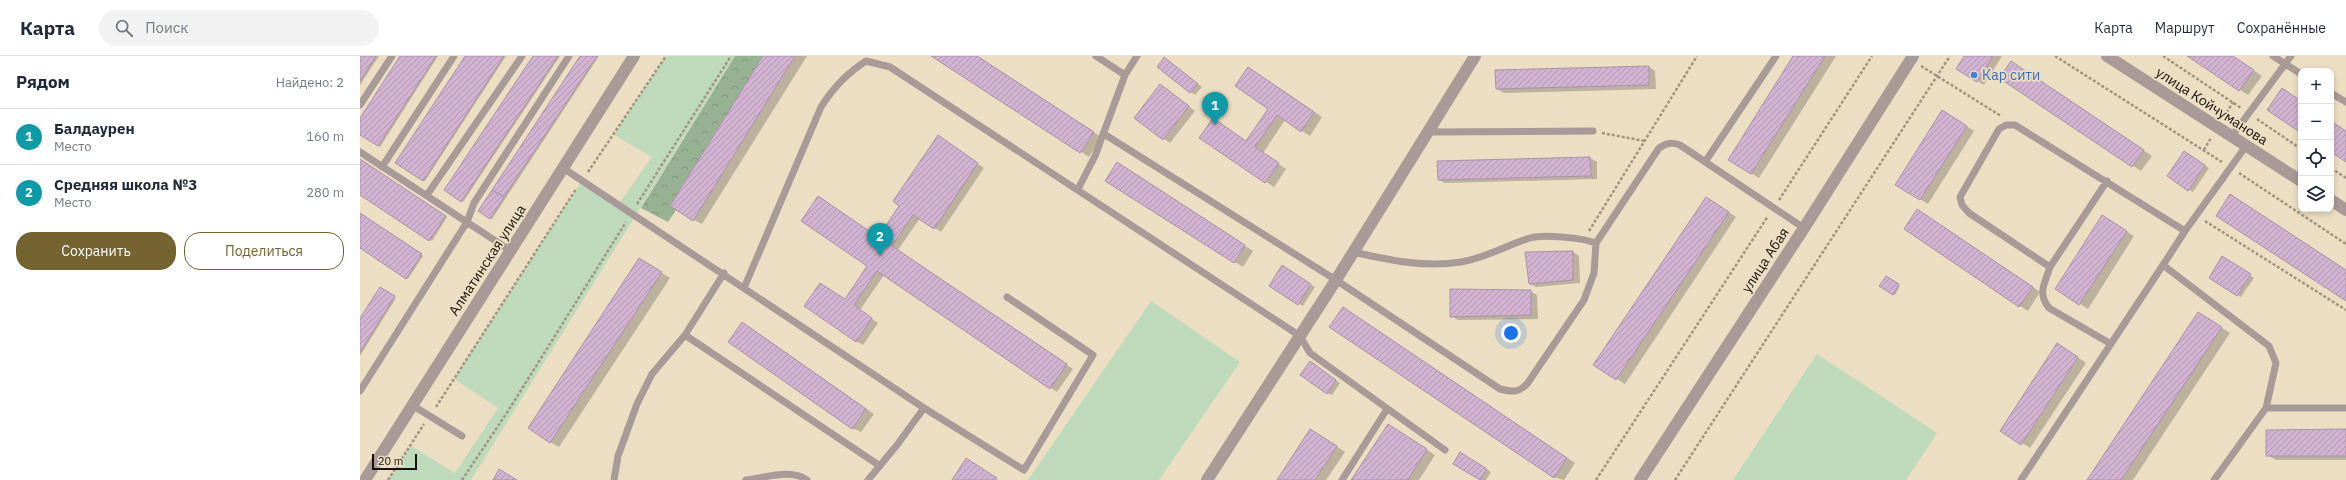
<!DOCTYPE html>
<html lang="ru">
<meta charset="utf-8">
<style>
body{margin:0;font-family:"IBM Plex Sans",sans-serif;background:#f2f2f3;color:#1f2937}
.controls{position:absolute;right:12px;top:12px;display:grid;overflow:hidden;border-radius:8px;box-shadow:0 2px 6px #0003}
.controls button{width:36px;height:36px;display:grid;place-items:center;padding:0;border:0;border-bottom:1px solid #e0e1e3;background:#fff;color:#1f2937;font:20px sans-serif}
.scale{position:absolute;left:12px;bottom:10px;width:45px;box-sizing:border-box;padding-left:4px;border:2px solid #141007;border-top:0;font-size:11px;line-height:14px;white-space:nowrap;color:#141007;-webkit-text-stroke:3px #ecdec3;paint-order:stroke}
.you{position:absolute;left:1151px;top:277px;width:14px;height:14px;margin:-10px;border:3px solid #fff;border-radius:50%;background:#1a73e8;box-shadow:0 0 0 6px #1a73e833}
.badge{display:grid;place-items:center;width:26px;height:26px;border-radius:50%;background:#756331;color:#fff;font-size:13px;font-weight:700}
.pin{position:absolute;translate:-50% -33px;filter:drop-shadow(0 1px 2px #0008)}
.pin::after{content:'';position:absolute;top:21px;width:14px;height:12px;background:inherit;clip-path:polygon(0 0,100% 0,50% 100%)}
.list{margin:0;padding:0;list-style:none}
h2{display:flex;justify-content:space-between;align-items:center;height:52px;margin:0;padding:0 16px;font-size:17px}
h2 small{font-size:13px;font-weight:400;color:#747a83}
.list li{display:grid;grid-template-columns:26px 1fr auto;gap:12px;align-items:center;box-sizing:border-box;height:56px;padding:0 16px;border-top:1px solid #e0e1e3}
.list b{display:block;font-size:15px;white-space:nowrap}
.list p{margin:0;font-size:13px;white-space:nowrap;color:#747a83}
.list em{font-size:13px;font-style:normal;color:#747a83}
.actions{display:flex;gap:8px;padding:12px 16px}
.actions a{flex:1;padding:9px 0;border:1px solid #756331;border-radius:16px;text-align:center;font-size:14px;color:#756331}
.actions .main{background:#756331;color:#fff}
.icon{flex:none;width:22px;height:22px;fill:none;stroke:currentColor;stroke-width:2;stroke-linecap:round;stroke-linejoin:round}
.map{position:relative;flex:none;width:1986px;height:424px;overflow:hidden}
header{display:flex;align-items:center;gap:24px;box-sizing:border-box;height:56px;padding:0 20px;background:#fff;border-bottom:1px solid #e0e1e3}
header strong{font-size:19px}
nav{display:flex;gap:22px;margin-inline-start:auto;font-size:14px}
.search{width:280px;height:36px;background:#f2f2f3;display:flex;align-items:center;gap:10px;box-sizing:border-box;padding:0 14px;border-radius:22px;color:#747a83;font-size:15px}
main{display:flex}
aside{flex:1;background:#fff}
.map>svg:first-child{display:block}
</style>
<header>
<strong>Карта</strong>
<div class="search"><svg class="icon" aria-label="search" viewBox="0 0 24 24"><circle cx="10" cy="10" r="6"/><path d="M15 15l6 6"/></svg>Поиск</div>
<nav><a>Карта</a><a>Маршрут</a><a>Сохранённые</a></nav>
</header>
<main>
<aside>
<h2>Рядом<small>Найдено: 2</small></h2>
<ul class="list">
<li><span class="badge" style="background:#0f9aa8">1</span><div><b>Балдаурен</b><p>Место</p></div><em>160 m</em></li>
<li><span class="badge" style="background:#0f9aa8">2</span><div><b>Средняя школа №3</b><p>Место</p></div><em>280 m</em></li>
</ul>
<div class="actions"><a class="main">Сохранить</a><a>Поделиться</a></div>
</aside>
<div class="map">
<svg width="1986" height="424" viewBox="0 0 1986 424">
<defs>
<pattern id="forest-crowns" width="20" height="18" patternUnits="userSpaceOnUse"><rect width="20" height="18" fill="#97b293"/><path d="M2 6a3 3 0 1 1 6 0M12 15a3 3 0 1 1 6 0" fill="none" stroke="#81987d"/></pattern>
<pattern id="building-hatch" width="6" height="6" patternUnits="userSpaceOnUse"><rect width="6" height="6" fill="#d1b2d0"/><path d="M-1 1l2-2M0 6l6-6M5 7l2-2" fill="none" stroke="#b398b1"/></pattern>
</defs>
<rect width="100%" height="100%" fill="#ecdec3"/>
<!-- green -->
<path fill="#bfd9bb" d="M306,0H375L111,424H28L51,390L95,417L138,352L94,323L222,125L258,149L292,101L254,79Z
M791,245L880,306L799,424H668Z
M1457,298L1577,377L1546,424H1373Z"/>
<!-- forest -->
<path fill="url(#forest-crowns)" d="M375,0H403L310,150L316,154L308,166L281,152Z"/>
<!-- shadow -->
<path fill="#0003" d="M0,0H19L0,29Z
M41,0H78L20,91L0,78V64Z
M106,0H146L65,125L37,107Z
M174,0H200L103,146L85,134Z
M221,0H239L132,163L120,154Z
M405,0H447L342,168L334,164Z
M573,0H617L741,81L729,101Z
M1434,0H1476L1399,122L1391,117Z
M1605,0H1642L1624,29L1597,13Z
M1829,0H1872L1902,20L1888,39Z
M809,5L842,31L835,39L798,11Z
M1289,11L1295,15L1296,33L1144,37L1137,33Z
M1659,11L1792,100L1781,115L1641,22Z
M897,17L962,61L950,80L925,64L903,97L926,113L914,131L841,81L886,86L909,52Z
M806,33L835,55L810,87L775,62Z
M1591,60L1614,75L1568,148L1560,143Z
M584,84L624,112L581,176L560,162L538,194L713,313L697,336L524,219L500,254L518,267L503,289L496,285L485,244L509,209L519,182Z
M1829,99L1849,112L1833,136L1829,134Z
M1230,102L1237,106V123L1085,127L1079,124Z
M0,104L87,161L72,185L0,138Z
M766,112L893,195L883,211L747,124Z
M1355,147L1376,161L1265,328L1257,323Z
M0,158L63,200L48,223L0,191Z
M1566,159L1680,236L1668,255L1660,250Z
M1750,165L1774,180L1728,253L1696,233Z
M1213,196L1219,200L1220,227L1176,231L1170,228Z
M1863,202L1894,222L1881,241L1877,239Z
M288,208L310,222L199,391L190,386Z
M922,211L955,231L943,250L910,230Z
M1526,221L1540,230L1535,239L1521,230Z
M20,232L36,242L0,300V264Z
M1170,235L1177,239L1178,263L1098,264L1091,260Z
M991,257L1215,407L1204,424L1194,421Z
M1847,262L1870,277L1773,424H1728Z
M391,272L514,358L501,376L492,372Z
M1706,293L1726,307L1670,392L1642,375Z
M954,309L980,327L972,339L967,337Z
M1036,374L1075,399L1059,424H992Z
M1986,374V404H1916L1907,399Z
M959,379L985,396L966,424H919Z
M1100,398L1131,416L1126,424H1121L1094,407Z"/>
<!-- building -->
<path fill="url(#building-hatch)" stroke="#a993a8" d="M0,0H16L0,25Z
M40,0H76L18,90L0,79V62Z
M105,0H144L63,125L35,107Z
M173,0H198L101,146L84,134Z
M220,0H237L144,141L132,134Z
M403,0H435L333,165L310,150Z
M571,0H617L734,76L720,97Z
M1433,0H1465L1391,118L1368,104Z
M1604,0H1633L1617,26L1596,13Z
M1827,0H1873L1894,14L1879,35Z
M804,1L838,28L830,37L797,11Z
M1651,5L1784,94L1772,111L1639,22Z
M1289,10V29L1136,33L1135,14Z
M888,11L954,56L941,76L917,59L895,91L919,107L905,127L839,82L853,62L886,85L908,53L875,30Z
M800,28L829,50L803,84L774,62Z
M1922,32L1941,45V77L1907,54Z
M1582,54L1607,70L1560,144L1535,129Z
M1971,65L1986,75V106L1971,96Z
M578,79L618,107L574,173L553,159L532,190L707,308L690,333L517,215L494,249L512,262L496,286L444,250L460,227L485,243L507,210L441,165L458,140L518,181L539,150L533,145Z
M1824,95L1845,109L1828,135L1807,120Z
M1230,101L1231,120L1078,124L1077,105Z
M0,103L86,160L69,185L0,139Z
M757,106L885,189L874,207L745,125Z
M132,134L144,141L130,163L118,155Z
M1870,138L1986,214V245L1856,160Z
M1346,141L1369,156L1256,324L1233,309Z
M1557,153L1673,231L1659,251L1544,173Z
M0,157L62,198L46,223L0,192Z
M1742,159L1767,175L1719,249L1695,233Z
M1213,195V224L1169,228L1165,196Z
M1862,200L1891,218L1877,240L1849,222Z
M279,202L302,216L190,387L168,372Z
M922,209L951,228L938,249L909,230Z
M1526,220L1539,228L1533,239L1519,230Z
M20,231L35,240L0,296V262Z
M1090,233L1171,234V259L1090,261Z
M983,251L1207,402L1194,422L969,271Z
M1838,256L1862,271L1761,424H1727Z
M382,266L506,353L492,373L368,286Z
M1697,287L1718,301L1661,389L1640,375Z
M950,305L976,324L967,338L940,319Z
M1028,368L1067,393L1048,424H991Z
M950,373L977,390L955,424H917Z
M1986,373V400H1906V374Z
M1100,396L1127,413L1120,424L1093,408Z
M606,402L637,422L636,424H592Z
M139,413L157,424H133Z"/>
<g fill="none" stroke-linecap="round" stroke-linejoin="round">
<!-- path -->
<path stroke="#a09581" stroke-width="2.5" stroke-dasharray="3 2" stroke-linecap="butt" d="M1695,0L1862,106
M1803,0L1881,52
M1561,10L1641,60
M1864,61L1873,46
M1897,63L1941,93
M1242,77L1285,85
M1844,94L1851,82
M1971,112L1986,122
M228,116L306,0
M1879,117L1986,188
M1419,144L1512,0
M277,148L371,0
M1845,165L1986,254
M1229,175L1337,0
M76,351L216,133
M28,424L64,368
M102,424L148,355L266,166
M1236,424L1408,160
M1315,424L1590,0"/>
<!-- service -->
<path stroke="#a89a96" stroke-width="7" d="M736,0L765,19
M1913,0L1941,18
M1971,37L1986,46
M0,49L32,0
M1068,76L1233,75
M744,78L976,224L1140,333C1152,336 1158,337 1167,328L1224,244L1234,217L1236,187L1299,92C1307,87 1311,86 1320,89L1444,172
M1872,80L1931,0
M0,96L151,195
M1345,106L1416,0
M22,111L94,0
M203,112L564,352L664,414L733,299L647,241
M1747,125L1690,211L1609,157L1602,149L1600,141L1639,73L1646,69H1655L1825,175
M718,133L735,100L765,19L777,0
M67,139L162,0
M993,196C1029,204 1065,212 1101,206C1126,202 1147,189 1170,182C1183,178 1223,182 1236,187
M1690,211C1685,227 1677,237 1689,252L1751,288
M384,232L461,51C473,32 487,17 506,5L530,11L940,280L950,297L1085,394
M325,279L520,410
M0,335L107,166L114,147L209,0
M52,349L102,380
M1906,352H1986
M254,424L258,400L277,348L292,318L325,279L364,217
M386,424C404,422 432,412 447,424
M508,424L537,389L564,352
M982,424L1027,353
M1661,424L1803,209
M1854,424L1906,352L1916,307L1909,290L1803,209L1825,175L1886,90"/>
<!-- minor -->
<path stroke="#a89a96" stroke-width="12" d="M847,424L976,224L1115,0"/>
<!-- tertiary -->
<path stroke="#a89a96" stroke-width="12" d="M1747,0L1941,125
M1971,144L1986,154
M5,424L274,0
M1280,424L1444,172L1553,0"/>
</g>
<!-- markers -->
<circle fill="#3f7fe0" stroke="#ecdec3" stroke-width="1.5" cx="1614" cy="19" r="4"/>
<g text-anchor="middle" stroke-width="3.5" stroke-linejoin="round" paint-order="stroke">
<!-- shop labels -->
<g font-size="14" fill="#366cbe" stroke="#ecdec3" text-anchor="start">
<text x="1622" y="24">Кар сити</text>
</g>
<!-- street labels -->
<g font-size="14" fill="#141007" stroke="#ecdec3">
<text transform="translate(1852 50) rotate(33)" y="5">улица Койчуманова</text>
<text transform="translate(127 204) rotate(-57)" y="5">Алматинская улица</text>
<text transform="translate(1405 204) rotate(-57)" y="5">улица Абая</text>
</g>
</g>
</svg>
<div class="controls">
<button>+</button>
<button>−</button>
<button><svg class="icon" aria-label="locate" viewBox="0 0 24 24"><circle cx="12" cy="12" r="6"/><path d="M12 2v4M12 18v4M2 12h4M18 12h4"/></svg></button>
<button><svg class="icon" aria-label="layers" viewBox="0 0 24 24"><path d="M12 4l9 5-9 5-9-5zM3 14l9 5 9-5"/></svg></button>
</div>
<div class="scale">20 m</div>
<div class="you"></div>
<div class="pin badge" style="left:855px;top:69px;background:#0f9aa8">1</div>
<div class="pin badge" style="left:520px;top:200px;background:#0f9aa8">2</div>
</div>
</main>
